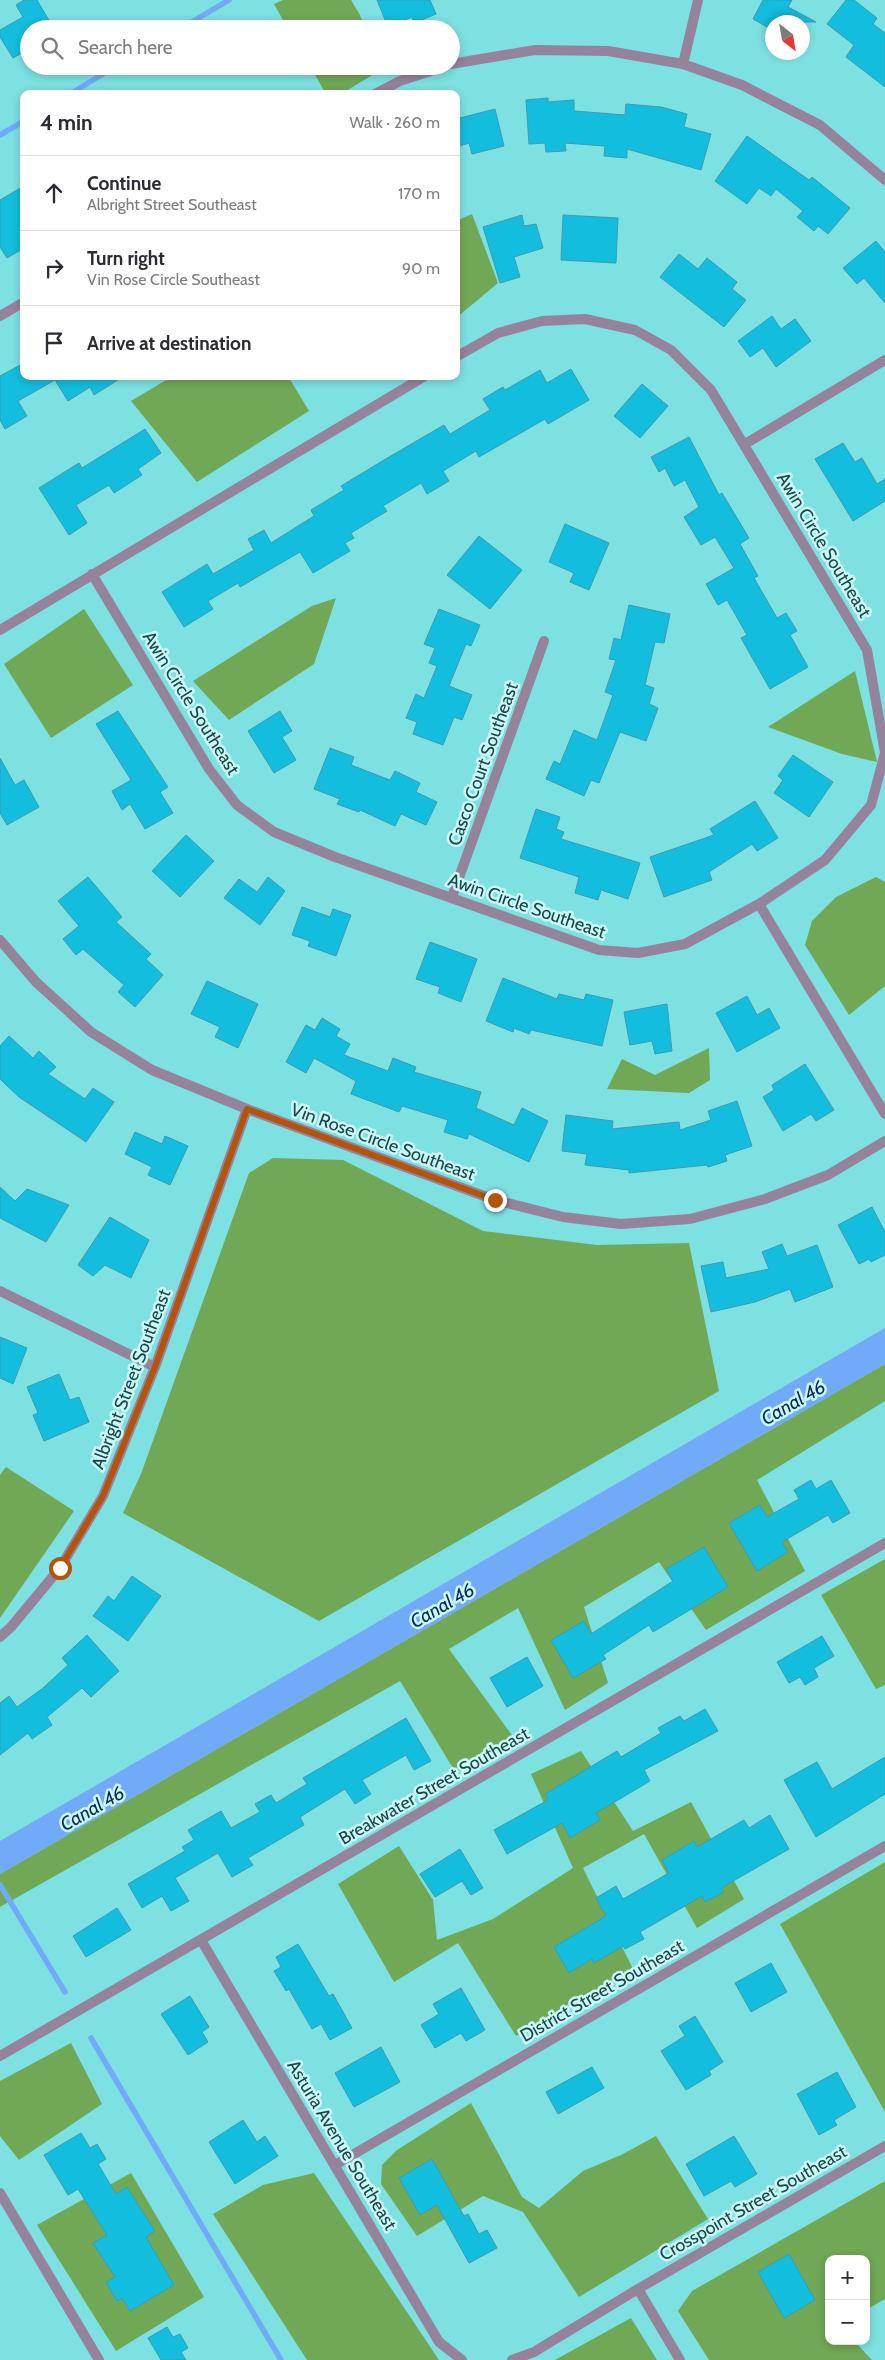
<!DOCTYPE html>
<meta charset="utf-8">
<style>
body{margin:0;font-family:Cabin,sans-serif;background:#f2f2f3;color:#2b2b33}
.controls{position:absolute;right:15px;bottom:15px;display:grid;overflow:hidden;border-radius:10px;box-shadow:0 2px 8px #0003}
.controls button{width:45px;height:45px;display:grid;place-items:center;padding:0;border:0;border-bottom:1px solid #e1e1e2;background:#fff;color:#2b2b33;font:25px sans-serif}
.compass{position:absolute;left:765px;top:15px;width:45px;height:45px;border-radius:50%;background:#fff;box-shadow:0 2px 8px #0003;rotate:149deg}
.stop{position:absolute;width:15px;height:15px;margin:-11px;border:4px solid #b45309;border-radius:50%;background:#fff}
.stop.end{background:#b45309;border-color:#fff;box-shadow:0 1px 5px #0008}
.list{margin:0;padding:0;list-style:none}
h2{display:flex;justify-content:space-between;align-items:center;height:65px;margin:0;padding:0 20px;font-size:21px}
h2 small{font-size:16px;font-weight:400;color:#7c7c81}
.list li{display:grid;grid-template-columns:32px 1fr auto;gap:15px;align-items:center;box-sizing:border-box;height:75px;padding:0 20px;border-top:1px solid #e1e1e2}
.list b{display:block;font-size:19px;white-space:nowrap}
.list p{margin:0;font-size:16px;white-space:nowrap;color:#7c7c81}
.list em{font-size:16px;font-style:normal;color:#7c7c81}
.icon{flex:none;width:28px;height:28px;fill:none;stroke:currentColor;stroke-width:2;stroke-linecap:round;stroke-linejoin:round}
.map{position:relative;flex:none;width:885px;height:2360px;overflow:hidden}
.search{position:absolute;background:#fff;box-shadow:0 2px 8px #0003;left:20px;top:20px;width:440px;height:55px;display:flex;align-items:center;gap:12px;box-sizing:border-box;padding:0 18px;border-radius:28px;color:#7c7c81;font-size:19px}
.panel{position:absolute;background:#fff;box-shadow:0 2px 8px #0003;left:20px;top:90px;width:440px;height:290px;border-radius:10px}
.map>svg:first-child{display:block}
</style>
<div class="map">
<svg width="885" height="2360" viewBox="0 0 885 2360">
<rect width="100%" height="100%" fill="#7de0e1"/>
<!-- forest -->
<path fill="#70a855" d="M283,0H351L360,15L365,29H288L274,4Z
M310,66H377L379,71L341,94H326Z
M472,214L498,283L456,318V221Z
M173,376H288L309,411L197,482L131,401Z
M336,598L314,664L229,720L193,681L312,606Z
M84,609L133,685L51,738L4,664Z
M855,671L877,762L842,754L768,727Z
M876,877L885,882V986L849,1015L805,945L812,921L836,897Z
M709,1048L710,1080L689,1093L607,1089L622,1059L655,1075Z
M273,1158L343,1160L483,1231L597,1245L689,1243L719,1391L319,1621L123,1513L141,1474L249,1173Z
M885,1364V1401L757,1480L805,1571L706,1630L659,1562L584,1607L608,1683L565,1710L518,1608L449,1649L514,1738L456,1773L400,1681L0,1907V1874Z
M6,1467L74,1511L0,1618V1475Z
M885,1559V1685L876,1689L821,1595Z
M581,1751L633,1831L691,1802L744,1899L697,1928L644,1834L583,1868L633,1969L516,2036L458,1943L394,1982L338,1884L399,1846L433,1900L437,1940L493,1919L573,1868L531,1774Z
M885,1862V2112L780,1924Z
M71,2043L102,2104L19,2160L0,2136V2081Z
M471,2103L522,2197L539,2208L583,2171L621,2155L656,2136L708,2219L579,2297L523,2212L483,2196L417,2236L381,2184L382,2165L397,2150Z
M131,2173L204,2297L116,2351L37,2225Z
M314,2173L439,2360H307L213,2214L263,2185Z
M885,2181V2299L866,2310V2259H829V2341H854L872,2360H709L678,2311L692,2291Z
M631,2318L657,2360H555Z"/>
<!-- water -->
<path fill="#71aaf8" d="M885,1328V1364L0,1874V1841Z"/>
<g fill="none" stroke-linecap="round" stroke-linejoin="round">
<!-- stream -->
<path stroke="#71aaf8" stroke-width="5.5" d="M180,29L229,0
M70,94L116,66
M0,135L24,121
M0,1885L65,1992
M91,2038L281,2360"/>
</g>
<!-- building -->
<path fill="#13bdde" stroke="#3b9bb2" d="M24,0H37L54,29H29V49L13,58L0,37V30L23,17L16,5Z
M377,0H430L436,14L414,23L412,17L388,27Z
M763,0H792L788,7L816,22H772V30L753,19Z
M846,0H854L877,18L873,24L885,33V87L846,57L854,45L827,24Z
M548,98V102L574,100V111L625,115L626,104L661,107L687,114L684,127L711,134L701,170L627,149V158L604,156L605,146L565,143L566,151L546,152L545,143L529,144L526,100Z
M495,109L504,146L472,154L469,143L456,147V119Z
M747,136L809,180L812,177L850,208L828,234L818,226L814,231L797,217L803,211L776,189L771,196L759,188L747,204L715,181Z
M24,186V248L7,258L0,247V200Z
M522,215L524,226L536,224L543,248L514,257L520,277L500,283L483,227Z
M563,215L618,218L616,263L561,260Z
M876,241L885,252V303L864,278L857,284L843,268Z
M679,254L698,269L707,258L737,282L732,289L746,300L724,327L660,277Z
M772,316L781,329L795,319L811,341L776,367L763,348L750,357L738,341Z
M24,363V376H124L94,395L90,387L68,401L55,380L18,401L27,416L5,429L0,420V376Z
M571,369L589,400L548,424L545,419L479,457L476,451L443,471L449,481L427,494L421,483L383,506L387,511L351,533L354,538L345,543L350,551L313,573L300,552L240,587L238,583L208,601L213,609L184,627L162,592L207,564L213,574L254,550L248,539L264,530L271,543L314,516L311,510L344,490L341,486L384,460L444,425L450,434L490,410L483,399L503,387L505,390L540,370L547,383Z
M642,384L668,406L640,438L614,416Z
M145,429L161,453L138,469L142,475L114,493L109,485L76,505L87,523L69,535L39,488L79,463L82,468Z
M689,437L719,495L722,493L749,538L740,544L758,576L754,578L777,618L786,613L797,631L790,635L808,667L770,689L741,638L747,635L727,600L718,605L706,584L734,568L715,537L701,545L684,517L699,507L685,480L674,486L665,468L659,472L651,457Z
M843,443L855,462L862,458L877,484L885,479V501L853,521L815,459Z
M565,524L609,543L589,590L570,582L574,573L549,562Z
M479,536L522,570L490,609L447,575Z
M629,605L670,614L664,643L655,642L645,685L654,688L649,704L658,708L646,741L620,732L599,783L591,780L584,796L546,779L554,761L560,764L574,730L597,740L613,695L605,692L616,660L609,659L614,638L621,640Z
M439,609L480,625L471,646L466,644L449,686L472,695L462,720L454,717L443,745L413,734L417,722L406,718L416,694L424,698L437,666L429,663L435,648L424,644Z
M118,711L168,787L160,792L173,813L145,829L130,804L122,810L112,791L131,780L96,724Z
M280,711L292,731L282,737L296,760L274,773L248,731Z
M330,748L354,757L351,765L390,780L395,771L420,783L416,792L437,802L426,825L401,814L395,826L360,810L359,812L337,804L340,799L314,789Z
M793,755L833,782L809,817L774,793L783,780L778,776Z
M0,758L15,785L24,780L39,807L7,825L0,813Z
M755,801L778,838L757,851L752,844L709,872L712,880L664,897L650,857L714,835L710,829Z
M536,809L560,817L556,829L564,832L561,839L640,863L628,899L601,890L598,900L575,893L579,877L520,858Z
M186,835L214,861L180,897L152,871Z
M88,877L122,917L116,922L151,954L146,959L163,975L135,1007L118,992L124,985L83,949L76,955L63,939L79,926L58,901Z
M268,877L285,891L260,925L224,898L239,879L257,892Z
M302,907L330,917L333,909L351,915L336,956L308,946L310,941L292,935Z
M430,942L477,959L461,1002L438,993L440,987L416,979Z
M503,978L557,999L559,994L584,1000L586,994L613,1000L602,1046L531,1030L529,1034L514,1028L513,1032L486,1021Z
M207,981L258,1004L238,1048L215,1037L220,1027L191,1014Z
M747,996L757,1015L769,1008L780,1028L737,1052L716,1013Z
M667,1004L672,1051L655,1054L652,1041L630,1045L624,1012Z
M322,1018L340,1029L336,1036L350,1044L344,1055L388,1071L393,1058L416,1067L414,1072L481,1092L476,1108L514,1125L522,1108L548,1121L529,1162L469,1134L467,1139L444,1132L448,1120L402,1106L399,1112L351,1094L356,1081L314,1058L306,1073L286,1062L306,1025L315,1030Z
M9,1036L33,1058L39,1051L56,1067L48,1074L85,1099L93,1088L114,1102L86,1142L19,1097L0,1079V1046Z
M805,1064L834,1110L816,1121L811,1114L783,1131L763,1097L774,1090L772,1085Z
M737,1101L752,1146L725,1155L727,1161L708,1167L707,1165L629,1173V1170L585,1165L587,1154L562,1151L566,1115L613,1121L612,1129L679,1122L680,1130L711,1120L708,1111Z
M135,1132L162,1144L165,1136L188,1146L170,1185L148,1175L152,1167L125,1154Z
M0,1187L15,1201L27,1189L69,1205L46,1242L0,1218Z
M872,1207L885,1232V1255L871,1262L869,1259L859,1264L838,1225Z
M110,1217L149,1240L131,1278L105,1265L93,1276L78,1265Z
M782,1244L787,1256L817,1245L833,1287L795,1302L790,1289L755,1302L711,1312L701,1266L723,1262L726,1278L769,1269L762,1252Z
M0,1337L27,1348L13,1384L0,1378Z
M59,1374L70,1400L79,1397L89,1422L44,1441L33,1415L38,1413L27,1387Z
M811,1480L816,1489L831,1480L850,1513L833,1523L828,1515L782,1542L788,1552L757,1571L729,1523L760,1505L767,1517L799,1499L794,1490Z
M704,1547L728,1587L653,1632L649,1625L603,1655L606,1659L573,1678L551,1640L584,1621L591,1634L673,1581L666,1569Z
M132,1576L161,1596L128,1641L93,1616L108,1596L114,1601Z
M87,1635L119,1671L91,1697L82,1688L47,1717L52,1725L32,1739L28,1733L0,1755V1703L9,1696L17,1707L43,1688L68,1665L62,1658Z
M822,1636L834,1656L814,1668L818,1677L805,1685L800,1677L789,1683L777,1662Z
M527,1657L543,1686L507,1707L490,1678Z
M705,1709L718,1731L644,1770L650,1781L596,1813L600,1820L570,1838L562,1823L507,1854L494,1830L548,1800L545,1794L617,1751L621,1757L661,1733L658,1728L680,1716L684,1721Z
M406,1718L431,1761L414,1770L406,1755L362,1780L371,1794L355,1804L345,1789L300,1817L304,1825L248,1858L253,1865L232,1877L218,1853L175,1878L189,1901L171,1911L162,1896L142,1908L128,1884L185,1851L182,1847L194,1840L188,1830L221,1811L231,1828L260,1812L255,1804L271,1795L276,1803L307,1784L303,1778Z
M885,1757V1794L816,1837L784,1780L817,1762L832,1789Z
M770,1815L789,1849L721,1888L724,1892L705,1902L702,1896L640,1932L644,1939L625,1949L623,1946L594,1963L592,1959L569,1973L554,1947L606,1916L596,1898L616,1886L623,1899L669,1873L662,1860L694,1841L697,1847L744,1820L749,1828Z
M460,1849L483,1888L471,1895L462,1881L435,1897L420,1874Z
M117,1908L131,1930L86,1957L73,1936Z
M298,1944L329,1996L333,1994L352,2028L330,2040L321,2024L312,2029L289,1989L286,1991L274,1971L281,1967L276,1957Z
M771,1963L787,1992L751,2012L735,1983Z
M461,1988L485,2030L466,2041L461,2033L435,2048L421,2025L439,2014L433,2004Z
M190,1996L209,2027L202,2032L208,2042L188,2055L161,2014Z
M695,2016L723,2062L709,2071L711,2075L686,2090L661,2051L685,2036L679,2026Z
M381,2047L400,2082L354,2107L335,2073Z
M592,2067L604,2088L558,2114L546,2092Z
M837,2072L856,2107L834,2120L837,2125L819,2135L797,2094Z
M243,2120L257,2142L265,2136L278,2156L235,2184L209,2142Z
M81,2133L90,2148L97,2144L106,2159L98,2164L116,2194L127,2187L155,2231L146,2237L174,2285L130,2311L122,2298L117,2301L106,2282L115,2277L93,2243L107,2235L78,2189L68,2195L44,2155Z
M734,2136L757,2174L735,2187L731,2181L704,2196L686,2164Z
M432,2159L464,2216L468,2214L479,2234L487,2230L497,2248L469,2263L437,2205L420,2215L399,2178Z
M789,2254L815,2300L784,2318L758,2272Z
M167,2327L173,2337L180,2334L188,2348L181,2352L186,2360H161L148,2338Z"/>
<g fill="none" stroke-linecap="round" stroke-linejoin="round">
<!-- minor -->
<path stroke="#95839c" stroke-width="10" d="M451,64L535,50L608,51L683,64L742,85L820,125L885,180
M683,64L698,0
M375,94L400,81L446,66
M0,316L24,302
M745,444L885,360
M92,574L209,769L237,805L274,832L335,857L599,950L638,953L685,944L759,904L825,860L871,805L885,753L867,650L711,390L671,350L635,330L585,319L542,321L498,333L456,357
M0,630L425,376
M452,897L544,641
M759,904L885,1114
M0,940L36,982L91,1032L152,1070L247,1109L495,1200L563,1217L621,1224L690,1219L765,1199L828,1175L885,1141
M0,1291L155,1367
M0,1637L11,1627L60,1568L103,1496L155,1367L247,1109
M201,1940L439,2342L462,2360
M0,2056L885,1543
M335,2165L885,1846
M0,2193L99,2360
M638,2289L680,2360
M512,2360L534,2352L638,2289L885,2146"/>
</g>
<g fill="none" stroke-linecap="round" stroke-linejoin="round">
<!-- route -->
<path stroke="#b45309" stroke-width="6" d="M60,1568L103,1496L155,1367L247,1109L495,1200"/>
</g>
<g text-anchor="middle" stroke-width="5" stroke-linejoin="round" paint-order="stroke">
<!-- street labels -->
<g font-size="18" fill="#1a4545" stroke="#caf8f8">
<text transform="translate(824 545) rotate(59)" y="6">Awin Circle Southeast</text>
<text transform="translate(191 703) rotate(58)" y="6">Awin Circle Southeast</text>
<text transform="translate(483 764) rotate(-70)" y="6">Casco Court Southeast</text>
<text transform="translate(527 906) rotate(19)" y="6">Awin Circle Southeast</text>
<text transform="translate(383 1142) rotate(20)" y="6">Vin Rose Circle Southeast</text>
<text transform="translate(131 1379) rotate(-69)" y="6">Albright Street Southeast</text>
<text transform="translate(434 1786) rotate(-30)" y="6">Breakwater Street Southeast</text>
<text transform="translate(602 1991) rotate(-30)" y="6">District Street Southeast</text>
<text transform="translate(342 2145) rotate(59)" y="6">Asturia Avenue Southeast</text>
<text transform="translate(753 2203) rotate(-30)" y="6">Crosspoint Street Southeast</text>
</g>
<!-- water labels -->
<g font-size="19" font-style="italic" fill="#032a5a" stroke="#caf8f8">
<text transform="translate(793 1402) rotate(-30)" y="7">Canal 46</text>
<text transform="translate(442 1605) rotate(-30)" y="7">Canal 46</text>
<text transform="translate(92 1808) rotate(-30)" y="7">Canal 46</text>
</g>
</g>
</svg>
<div class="controls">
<button>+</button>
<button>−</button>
</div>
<svg class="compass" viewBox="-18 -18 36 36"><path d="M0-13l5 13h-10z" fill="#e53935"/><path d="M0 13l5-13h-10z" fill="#7c7c81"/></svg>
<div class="stop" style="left:60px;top:1568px"></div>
<div class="stop end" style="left:495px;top:1200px"></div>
<div class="search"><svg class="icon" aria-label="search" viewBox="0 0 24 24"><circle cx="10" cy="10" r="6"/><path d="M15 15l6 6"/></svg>Search here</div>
<section class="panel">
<h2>4 min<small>Walk · 260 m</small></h2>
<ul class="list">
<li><svg class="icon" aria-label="ahead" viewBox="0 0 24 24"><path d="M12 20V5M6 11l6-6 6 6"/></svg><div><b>Continue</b><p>Albright Street Southeast</p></div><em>170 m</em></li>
<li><svg class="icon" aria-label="right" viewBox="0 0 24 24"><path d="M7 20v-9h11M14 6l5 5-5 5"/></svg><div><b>Turn right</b><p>Vin Rose Circle Southeast</p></div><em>90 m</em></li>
<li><svg class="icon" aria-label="arrive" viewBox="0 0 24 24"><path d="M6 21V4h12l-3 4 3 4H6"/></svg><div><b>Arrive at destination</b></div></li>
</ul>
</section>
</div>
